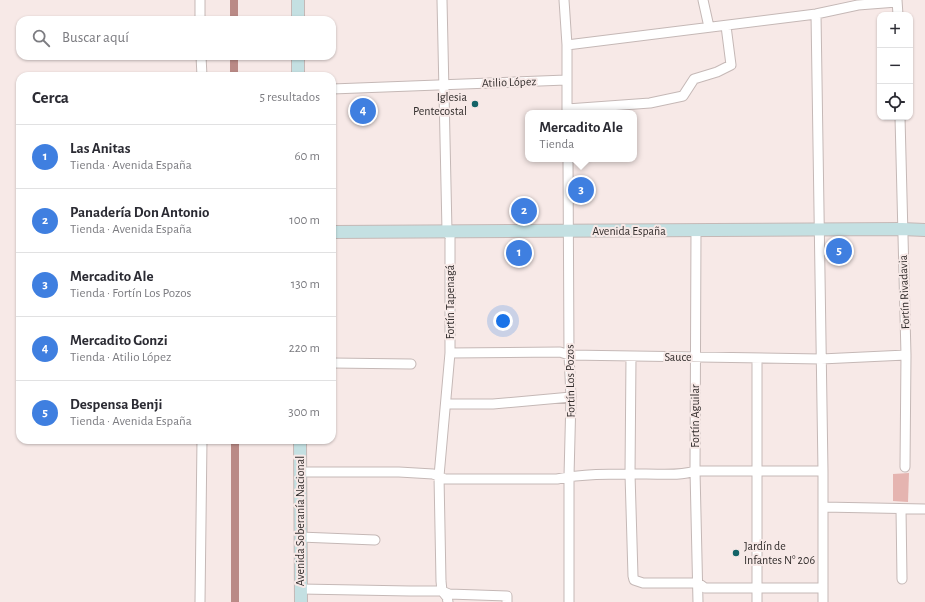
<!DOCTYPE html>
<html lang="es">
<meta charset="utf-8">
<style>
body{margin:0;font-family:"Alegreya Sans",sans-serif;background:#f2f2f3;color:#2b2b33}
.controls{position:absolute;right:12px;top:12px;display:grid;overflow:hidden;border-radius:8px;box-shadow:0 1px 3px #0004}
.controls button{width:36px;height:36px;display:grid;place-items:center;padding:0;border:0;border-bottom:1px solid #e1e1e2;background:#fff;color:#2b2b33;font:20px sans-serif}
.you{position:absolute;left:503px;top:321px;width:14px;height:14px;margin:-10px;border:3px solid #fff;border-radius:50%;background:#1a73e8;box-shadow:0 0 0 6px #1a73e833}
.badge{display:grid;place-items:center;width:26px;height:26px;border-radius:50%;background:#2563eb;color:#fff;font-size:13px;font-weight:700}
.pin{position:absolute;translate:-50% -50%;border:2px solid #fff;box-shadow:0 1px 4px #0006}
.popup{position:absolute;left:525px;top:110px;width:112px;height:52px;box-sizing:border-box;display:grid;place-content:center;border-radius:8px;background:#fff;filter:drop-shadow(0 1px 3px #0005);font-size:13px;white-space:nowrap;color:#7c7c81}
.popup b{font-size:15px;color:#2b2b33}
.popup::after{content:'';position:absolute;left:50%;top:100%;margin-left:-8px;border:8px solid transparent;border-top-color:#fff}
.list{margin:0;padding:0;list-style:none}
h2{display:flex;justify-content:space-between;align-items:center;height:52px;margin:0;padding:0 16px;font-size:17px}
h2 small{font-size:13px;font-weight:400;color:#7c7c81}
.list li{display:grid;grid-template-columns:26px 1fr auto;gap:12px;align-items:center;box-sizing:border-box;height:64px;padding:0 16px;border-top:1px solid #e1e1e2}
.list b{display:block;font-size:15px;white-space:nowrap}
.list p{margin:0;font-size:13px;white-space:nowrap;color:#7c7c81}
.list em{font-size:13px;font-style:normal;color:#7c7c81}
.icon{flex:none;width:22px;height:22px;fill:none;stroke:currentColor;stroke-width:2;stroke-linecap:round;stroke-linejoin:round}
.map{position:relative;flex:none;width:925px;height:602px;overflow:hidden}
.search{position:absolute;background:#fff;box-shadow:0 1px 3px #0004;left:16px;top:16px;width:320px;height:44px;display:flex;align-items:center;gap:10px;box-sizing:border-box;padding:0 14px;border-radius:12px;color:#7c7c81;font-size:15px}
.panel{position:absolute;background:#fff;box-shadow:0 1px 3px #0004;left:16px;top:72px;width:320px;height:372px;border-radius:12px}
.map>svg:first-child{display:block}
</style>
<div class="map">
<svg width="925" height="602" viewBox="0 0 925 602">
<rect width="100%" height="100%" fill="#f7e9e7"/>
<!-- green -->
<path fill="#e5b4b0" d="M909,473L908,502L893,501V474Z"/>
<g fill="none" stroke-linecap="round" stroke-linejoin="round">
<!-- canal -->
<path stroke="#ba8a86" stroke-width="8" d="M234,0V20
M234,56V76
M235,440V602"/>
<defs>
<path id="minor" d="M200,0V20
M442,0L447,231L450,237V353L439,476L441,581L442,591L447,597L448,602
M564,0L567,45V113
M703,0L709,27
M897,0L898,15
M816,14L823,471V602
M567,45L816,14L858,5L897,2
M201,56L202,76
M332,89L566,80
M567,109L650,103L683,96L694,79L717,72L731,65L726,26
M900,117L906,355L905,467
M568,159L569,355L571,397L569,476V602
M696,230L695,471L698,602
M450,353L560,352L569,355L821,359L906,355
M631,357L630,474L633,576L634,580L643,583H698L705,588H823
M332,363L411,364
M446,404H493L571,397
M300,472H399L433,474L445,479H557C586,473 617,474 646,474C663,474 680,476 695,471H823
M823,507L925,509
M901,509L902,579
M300,537L375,540
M301,589L410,591H442L449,594L507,596V602
M200,602L202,440
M757,602V358"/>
<path id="secondary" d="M298,0V20
M298,56V76
M332,232L902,229L925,230
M300,440L301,602"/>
</defs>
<!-- minor casing -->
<use href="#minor" stroke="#c5b8b6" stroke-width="11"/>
<!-- secondary casing -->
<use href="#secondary" stroke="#c5b8b6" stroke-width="14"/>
<!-- minor -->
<use href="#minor" stroke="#fff" stroke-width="9"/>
<!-- secondary -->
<use href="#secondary" stroke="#c4e0e2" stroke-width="12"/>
</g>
<!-- markers -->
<g fill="#136367" stroke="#f7e9e7" stroke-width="1.5">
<circle cx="475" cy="104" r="4"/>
<circle cx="736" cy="553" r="4"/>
</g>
<g text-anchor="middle" stroke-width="4" stroke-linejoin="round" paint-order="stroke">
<!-- street labels -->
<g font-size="12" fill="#322d2c" stroke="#f7e9e7">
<text transform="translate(509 82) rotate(-2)" y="4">Atilio López</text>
<text x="629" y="235">Avenida España</text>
<text transform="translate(904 292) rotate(-92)" y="4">Fortín Rivadavia</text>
<text transform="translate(450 302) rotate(-90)" y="4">Fortín Tapenagá</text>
<text x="678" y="361">Sauce</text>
<text transform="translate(570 381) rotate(-91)" y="4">Fortín Los Pozos</text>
<text transform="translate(695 416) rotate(-90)" y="4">Fortín Aguilar</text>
<text transform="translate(300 521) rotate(-90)" y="4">Avenida Soberanía Nacional</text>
</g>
<!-- poi labels -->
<g font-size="12" fill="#322d2c" stroke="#f7e9e7" text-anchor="end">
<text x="467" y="101">Iglesia<tspan x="467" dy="14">Pentecostal</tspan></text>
<text x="744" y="550" text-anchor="start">Jardín de<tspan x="744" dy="14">Infantes N° 206</tspan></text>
</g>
</g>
</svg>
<div class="controls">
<button>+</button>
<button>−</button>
<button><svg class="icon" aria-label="locate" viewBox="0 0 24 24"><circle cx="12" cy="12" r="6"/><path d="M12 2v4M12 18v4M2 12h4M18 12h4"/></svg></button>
</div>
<div class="you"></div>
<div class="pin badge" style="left:519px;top:253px;background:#3f7fe0">1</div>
<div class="pin badge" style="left:524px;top:211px;background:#3f7fe0">2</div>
<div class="pin badge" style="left:581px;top:190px;background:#3f7fe0">3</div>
<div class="popup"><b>Mercadito Ale</b>Tienda</div>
<div class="pin badge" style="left:363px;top:111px;background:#3f7fe0">4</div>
<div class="pin badge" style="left:839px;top:251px;background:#3f7fe0">5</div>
<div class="search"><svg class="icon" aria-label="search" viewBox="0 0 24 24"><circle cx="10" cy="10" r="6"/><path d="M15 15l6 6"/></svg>Buscar aquí</div>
<section class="panel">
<h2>Cerca<small>5 resultados</small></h2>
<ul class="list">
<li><span class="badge" style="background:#3f7fe0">1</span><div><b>Las Anitas</b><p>Tienda · Avenida España</p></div><em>60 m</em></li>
<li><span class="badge" style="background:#3f7fe0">2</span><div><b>Panadería Don Antonio</b><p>Tienda · Avenida España</p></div><em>100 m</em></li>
<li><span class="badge" style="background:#3f7fe0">3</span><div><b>Mercadito Ale</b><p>Tienda · Fortín Los Pozos</p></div><em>130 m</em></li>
<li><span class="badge" style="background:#3f7fe0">4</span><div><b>Mercadito Gonzi</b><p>Tienda · Atilio López</p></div><em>220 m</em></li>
<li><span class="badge" style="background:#3f7fe0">5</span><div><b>Despensa Benji</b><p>Tienda · Avenida España</p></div><em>300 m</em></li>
</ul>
</section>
</div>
